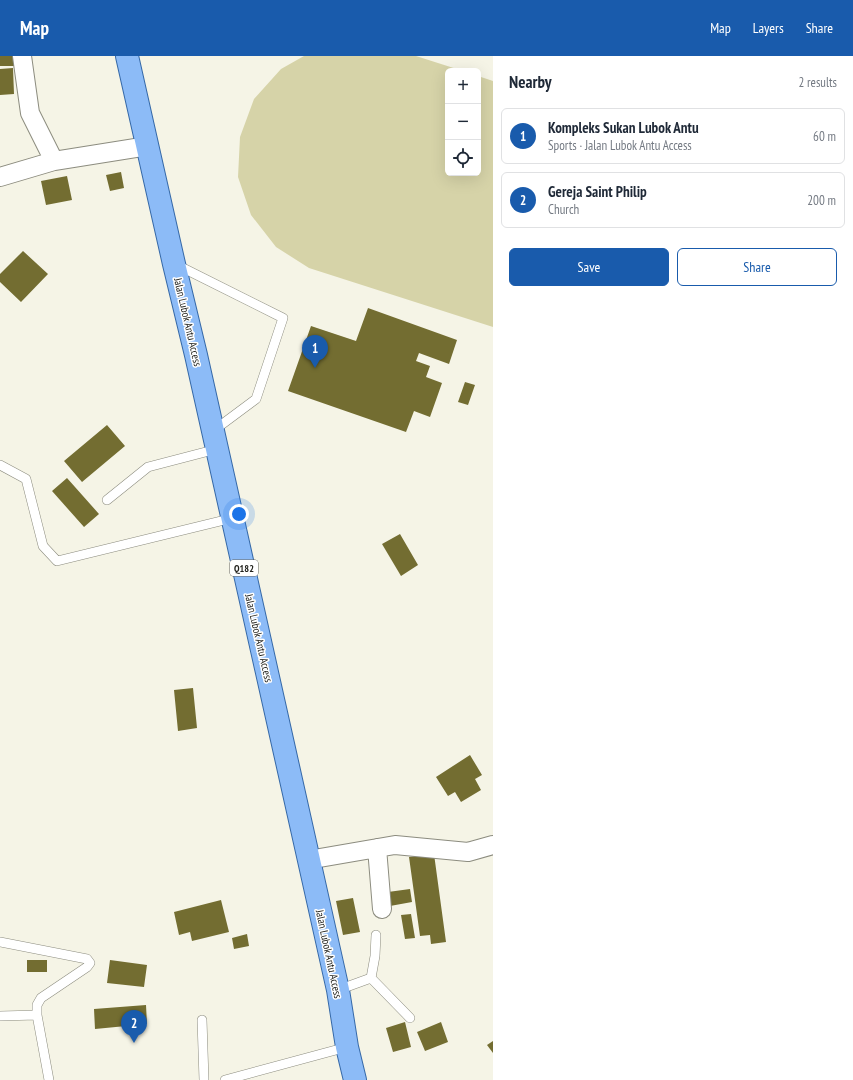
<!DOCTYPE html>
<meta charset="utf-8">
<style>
body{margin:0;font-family:"PT Sans Narrow",sans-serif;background:#f2f2f3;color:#1f2937}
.controls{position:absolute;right:12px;top:12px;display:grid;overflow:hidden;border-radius:6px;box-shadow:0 4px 16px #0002}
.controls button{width:36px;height:36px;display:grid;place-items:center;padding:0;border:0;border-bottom:1px solid #e0e1e3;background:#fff;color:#1f2937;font:20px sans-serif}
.you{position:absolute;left:239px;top:458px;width:14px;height:14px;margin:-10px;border:3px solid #fff;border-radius:50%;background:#1a73e8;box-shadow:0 0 0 6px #1a73e833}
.badge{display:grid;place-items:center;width:26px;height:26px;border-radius:50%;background:#195bac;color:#fff;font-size:13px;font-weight:700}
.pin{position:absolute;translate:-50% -33px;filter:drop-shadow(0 1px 2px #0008)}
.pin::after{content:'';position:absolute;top:21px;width:14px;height:12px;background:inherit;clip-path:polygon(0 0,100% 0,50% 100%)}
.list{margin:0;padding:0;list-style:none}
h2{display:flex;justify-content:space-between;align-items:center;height:52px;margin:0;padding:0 16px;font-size:17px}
h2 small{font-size:13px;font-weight:400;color:#747a83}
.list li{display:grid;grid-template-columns:26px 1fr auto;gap:12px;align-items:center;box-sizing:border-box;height:56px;margin:0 8px 8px;padding:0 8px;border:1px solid #e0e1e3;border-radius:6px}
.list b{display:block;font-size:15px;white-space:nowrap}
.list p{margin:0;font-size:13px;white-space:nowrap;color:#747a83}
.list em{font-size:13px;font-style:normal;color:#747a83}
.actions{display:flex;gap:8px;padding:12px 16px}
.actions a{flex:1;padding:9px 0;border:1px solid #195bac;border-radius:6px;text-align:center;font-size:14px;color:#195bac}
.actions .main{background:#195bac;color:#fff}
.icon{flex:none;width:22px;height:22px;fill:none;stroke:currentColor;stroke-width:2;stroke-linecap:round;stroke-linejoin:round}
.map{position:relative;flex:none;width:493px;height:1024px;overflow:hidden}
header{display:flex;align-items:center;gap:24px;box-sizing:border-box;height:56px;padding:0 20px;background:#195bac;color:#fff}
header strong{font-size:19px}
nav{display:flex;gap:22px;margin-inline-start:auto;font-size:14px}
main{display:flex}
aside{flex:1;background:#fff}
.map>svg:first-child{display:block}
</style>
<header>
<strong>Map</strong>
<nav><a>Map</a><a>Layers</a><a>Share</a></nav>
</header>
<main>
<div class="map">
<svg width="493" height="1024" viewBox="0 0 493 1024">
<rect width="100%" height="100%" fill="#f5f4e6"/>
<!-- green -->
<path fill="#d6d3a8" d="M304,0H416L463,15H448V117H478V20L493,25V271L309,212L276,191L251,159L238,121L240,81L254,43L281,13Z"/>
<!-- building -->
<path fill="#736d31" d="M0,0H14V10H0Z
M13,12L14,38L0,39V13Z
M121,116L124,132L110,135L106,119Z
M67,120L72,144L46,149L41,125Z
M23,195L48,218L21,246L0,226V218Z
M368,252L457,284L449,308L419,297L416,305L430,310L426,321L442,327L430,361L414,355L406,376L288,335L311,270L356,285Z
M465,326L475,329L468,349L458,346Z
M107,369L125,390L82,426L64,405Z
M67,422L99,458L84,471L52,435Z
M400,478L418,509L401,520L382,488Z
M193,632L197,672L178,675L174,634Z
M470,699L482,719L475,723L481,734L461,746L455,736L448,740L436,721Z
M434,798L446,886L431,888L430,879L420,880L409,801Z
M410,833L412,846L390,850L388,836Z
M353,842L360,876L343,879L336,845Z
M221,844L229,876L192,885L190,876L179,879L174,856Z
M411,858L415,882L405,883L401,859Z
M247,878L249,890L234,893L232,882Z
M27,904H47V916H27Z
M110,904L147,909L144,931L107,927Z
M146,949L147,968L95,973L94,953Z
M405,966L411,991L393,996L386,972Z
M441,966L448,986L425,995L417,976Z
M493,985V997L487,989Z"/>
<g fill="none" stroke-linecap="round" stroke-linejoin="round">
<defs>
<path id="lane" d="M177,209L283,262L256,343L213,375
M0,409L26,423L43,490L57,505L233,462
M107,444L148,411L217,393
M0,886L87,903L90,907L87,911L41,942L37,949V959L49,1024
M371,922L375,900L376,879
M338,934L371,922L410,962
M0,960L37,959
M202,964L204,1024
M225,1024L347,991"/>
<path id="street" d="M22,0L30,57L54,105L148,90
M0,121L54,105
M377,792L382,853
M308,804L395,789L468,796L493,789"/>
<path id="primary" d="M127,0L174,208L196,299L338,934L347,991L355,1024"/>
</defs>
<!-- lane casing -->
<use href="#lane" stroke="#8c8c7f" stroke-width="10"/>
<!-- street casing -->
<use href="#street" stroke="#8c8c7f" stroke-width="20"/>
<!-- primary casing -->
<use href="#primary" stroke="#3568a7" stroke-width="24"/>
<!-- lane -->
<use href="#lane" stroke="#fff" stroke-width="9"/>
<!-- street -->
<use href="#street" stroke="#fff" stroke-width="18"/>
<!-- primary -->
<use href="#primary" stroke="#8cbbf7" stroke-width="22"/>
</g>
<g text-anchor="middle" stroke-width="3" stroke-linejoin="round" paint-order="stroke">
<!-- shield labels -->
<rect fill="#fff" stroke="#646460" stroke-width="1" x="230" y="504" width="28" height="16" rx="3"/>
<g font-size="10" font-weight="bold" fill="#21211c">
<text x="244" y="516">Q182</text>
</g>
<!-- street labels -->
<g font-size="11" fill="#21211c" stroke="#fff">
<text transform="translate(188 266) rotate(77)" y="4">Jalan Lubok Antu Access</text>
<text transform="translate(259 582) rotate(77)" y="4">Jalan Lubok Antu Access</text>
<text transform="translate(329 898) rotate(78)" y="4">Jalan Lubok Antu Access</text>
</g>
</g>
</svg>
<div class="controls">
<button>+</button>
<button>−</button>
<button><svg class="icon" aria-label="locate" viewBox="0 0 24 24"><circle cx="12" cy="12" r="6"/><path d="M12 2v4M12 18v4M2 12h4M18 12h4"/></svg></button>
</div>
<div class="you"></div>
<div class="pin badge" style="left:315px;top:312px">1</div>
<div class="pin badge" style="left:134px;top:987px">2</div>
</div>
<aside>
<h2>Nearby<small>2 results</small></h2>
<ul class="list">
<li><span class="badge">1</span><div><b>Kompleks Sukan Lubok Antu</b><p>Sports · Jalan Lubok Antu Access</p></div><em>60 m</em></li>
<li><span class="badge">2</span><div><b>Gereja Saint Philip</b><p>Church</p></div><em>200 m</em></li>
</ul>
<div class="actions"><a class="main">Save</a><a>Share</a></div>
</aside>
</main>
